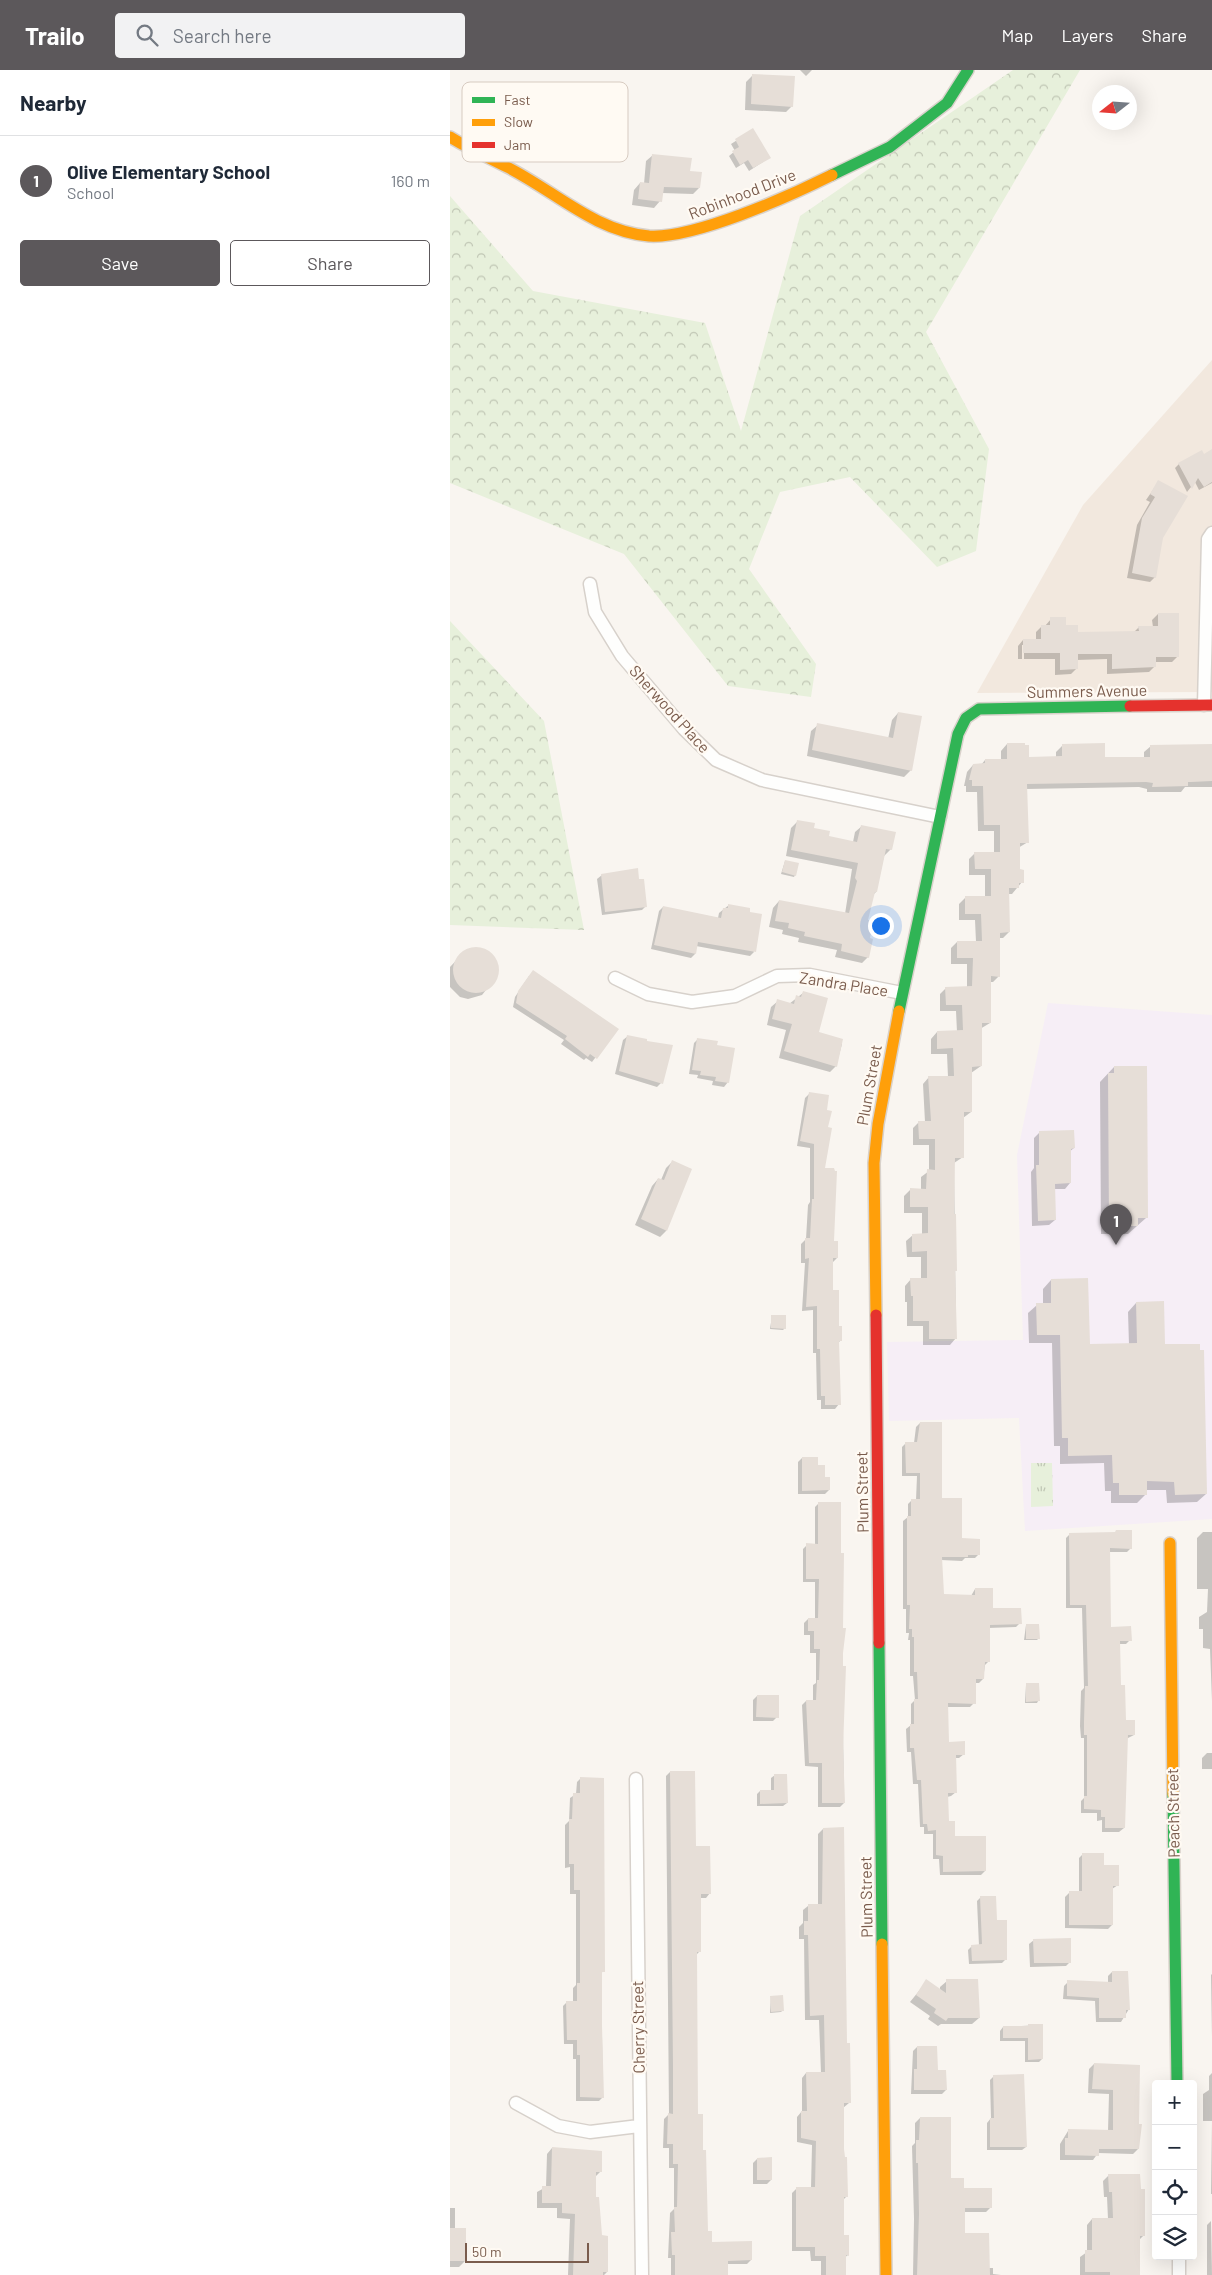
<!DOCTYPE html>
<meta charset="utf-8">
<style>
body{margin:0;font-family:Barlow,sans-serif;background:#f2f2f3;color:#1f2937}
.controls{position:absolute;right:15px;bottom:15px;display:grid;overflow:hidden;border-radius:5px;box-shadow:0 5px 20px #0002}
.controls button{width:45px;height:45px;display:grid;place-items:center;padding:0;border:0;border-bottom:1px solid #e0e1e3;background:#fff;color:#1f2937;font:25px sans-serif}
.compass{position:absolute;left:642px;top:15px;width:45px;height:45px;border-radius:50%;background:#fff;box-shadow:0 5px 20px #0002;rotate:253deg}
.scale{position:absolute;left:15px;bottom:12px;width:124px;box-sizing:border-box;padding-left:5px;border:2px solid #7a5c4d;border-top:0;font-size:14px;line-height:18px;white-space:nowrap;color:#7a5c4d;-webkit-text-stroke:4px #fffaf3;paint-order:stroke}
.you{position:absolute;left:430px;top:855px;width:18px;height:18px;margin:-12px;border:4px solid #fff;border-radius:50%;background:#1a73e8;box-shadow:0 0 0 8px #1a73e833}
.badge{display:grid;place-items:center;width:32px;height:32px;border-radius:50%;background:#5c585b;color:#fff;font-size:16px;font-weight:700}
.pin{position:absolute;translate:-50% -41px;filter:drop-shadow(0 1px 2px #0008)}
.pin::after{content:'';position:absolute;top:26px;width:18px;height:15px;background:inherit;clip-path:polygon(0 0,100% 0,50% 100%)}
.list{margin:0;padding:0;list-style:none}
h2{display:flex;justify-content:space-between;align-items:center;height:65px;margin:0;padding:0 20px;font-size:21px}
h2 small{font-size:16px;font-weight:400;color:#747a83}
.list li{display:grid;grid-template-columns:32px 1fr auto;gap:15px;align-items:center;box-sizing:border-box;height:90px;padding:0 20px;border-top:1px solid #e0e1e3}
.list b{display:block;font-size:19px;white-space:nowrap}
.list p{margin:0;font-size:16px;white-space:nowrap;color:#747a83}
.list em{font-size:16px;font-style:normal;color:#747a83}
.actions{display:flex;gap:10px;padding:15px 20px}
.actions a{flex:1;padding:11px 0;border:1px solid #5c585b;border-radius:5px;text-align:center;font-size:18px;color:#5c585b}
.actions .main{background:#5c585b;color:#fff}
.icon{flex:none;width:28px;height:28px;fill:none;stroke:currentColor;stroke-width:2;stroke-linecap:round;stroke-linejoin:round}
.map{position:relative;flex:none;width:762px;height:2205px;overflow:hidden}
header{display:flex;align-items:center;gap:30px;box-sizing:border-box;height:70px;padding:0 25px;background:#5c585b;color:#fff}
header strong{font-size:24px}
nav{display:flex;gap:28px;margin-inline-start:auto;font-size:18px}
.search{width:350px;height:45px;background:#f2f2f3;display:flex;align-items:center;gap:12px;box-sizing:border-box;padding:0 18px;border-radius:5px;color:#747a83;font-size:19px}
main{display:flex}
aside{flex:1;background:#fff}
.map>svg:first-child{display:block}
</style>
<header>
<strong>Trailo</strong>
<div class="search"><svg class="icon" aria-label="search" viewBox="0 0 24 24"><circle cx="10" cy="10" r="6"/><path d="M15 15l6 6"/></svg>Search here</div>
<nav><a>Map</a><a>Layers</a><a>Share</a></nav>
</header>
<main>
<aside>
<h2>Nearby<small></small></h2>
<ul class="list">
<li><span class="badge">1</span><div><b>Olive Elementary School</b><p>School</p></div><em>160 m</em></li>
</ul>
<div class="actions"><a class="main">Save</a><a>Share</a></div>
</aside>
<div class="map">
<svg width="762" height="2205" viewBox="0 0 762 2205">
<defs>
<pattern id="forest-crowns" width="20" height="18" patternUnits="userSpaceOnUse" patternTransform="scale(1.25)"><rect width="20" height="18" fill="#e7f0db"/><path d="M2 6a3 3 0 1 1 6 0M12 15a3 3 0 1 1 6 0" fill="none" stroke="#c0c6b4"/></pattern>
<pattern id="park-tufts" width="24" height="20" patternUnits="userSpaceOnUse" patternTransform="scale(1.25)"><rect width="24" height="20" fill="#e7f0db"/><path d="M3 7l-1-3M5 7V3M7 7l1-3M15 17l-1-3M17 17v-4M19 17l1-3" fill="none" stroke="#c0c6b4"/></pattern>
</defs>
<rect width="100%" height="100%" fill="#f9f5f0"/>
<!-- residential -->
<path fill="#f2e8de" d="M762,290V622L527,623L633,435Z"/>
<!-- education -->
<path fill="#f6eef6" d="M598,933L762,945V1449L575,1461L569,1348L439,1351L437,1272L573,1270L567,1085Z"/>
<!-- forest -->
<path fill="url(#forest-crowns)" d="M563,0H630L476,262L539,379L526,481L487,497L400,407L330,422L299,499L366,594L361,627L278,616L174,484L0,413V126L83,221L255,253L291,361L350,146Z
M0,551L94,651L134,860L0,855Z"/>
<!-- park -->
<path fill="url(#park-tufts)" d="M581,1393H602L603,1436L581,1437Z"/>
<!-- shadow -->
<path fill="#0003" d="M350,0H362L356,6Z
M302,6L342,36L336,42L295,40L296,12Z
M303,60L319,88L299,101L294,93L286,98L279,86L285,81L281,74Z
M203,85L239,102L249,118L243,124L212,123L210,131L204,138L182,135L184,120L190,113L194,114L196,91Z
M762,382V413L749,420L745,412L737,422L725,398L729,394Z
M709,411L712,468L705,507L700,512L677,508L687,455L700,432L696,430Z
M708,544L728,586L722,592H705V596L699,602L657,604V589L627,590V598L621,604L605,605V589H574V575H572V589H568V576L573,570H586V562L592,556H595L601,549L627,563L684,562L689,557H703L702,550Z
M448,643L461,700L454,707L357,686L361,661L368,655L438,669L442,650Z
M557,674L578,688H606V682L612,676L654,688H694V682L701,676L762,675V717H735L731,722H697V719L689,717L576,719L578,772L568,778V801L572,812L562,824H558L559,862L553,868H549V906L543,912H539L540,953L530,959L531,996L521,1003V1042L513,1048V1087L504,1093L506,1268L500,1275H473V1256H457V1232H455V1216L461,1209H471V1187H457L456,1171L463,1165H472V1143H454V1126L461,1119L471,1120V1107L479,1101V1075H463V1058L469,1052H475L473,1014L479,1007H498L497,984H481V969L487,962H507L506,941H490V924L496,918H517V894H501V878L507,872H526L525,850H509V834L515,828L535,827V805H519V789L525,783H544V761H528L527,722H516V716H514L517,702L523,695H531L535,690H551V681Z
M348,751L378,767L403,772L405,762L412,756L441,779L434,786L426,822L422,826L417,851L418,887L412,893L385,887L387,880L348,872L349,868L332,864L333,860L319,857L323,838L329,831L395,844L402,799L336,786L341,758Z
M335,791L345,805L344,807L331,804Z
M152,805L188,810L196,836L192,840L152,845L147,809Z
M279,835L304,882L300,886L246,876L245,884L241,888L201,879L209,841L213,837L268,848L269,843Z
M22,878L36,880L46,890L48,905L32,925L18,929L10,927L0,917V897L16,880Z
M79,906L167,959L142,992L136,988L134,990L111,974L114,970L63,937L65,927Z
M353,923L368,963L392,974L386,996L380,1002L329,988L336,960L317,955L321,937L328,931L339,934Z
M178,966L211,1013L207,1017L165,1004L173,970Z
M248,969L266,976L278,1012L274,1017L262,1015L263,1011L247,1008L248,1005L239,1004L244,973Z
M664,997L696,1148L678,1164H651L650,1012Z
M360,1023L375,1041L377,1058L374,1099L383,1172L387,1188L382,1193V1221L391,1270L388,1273L389,1334L385,1339H371V1330H367L366,1283H363V1240L352,1241L355,1193H351V1174L356,1169L358,1135L360,1132V1078L347,1076L355,1028Z
M589,1063L624,1078L619,1082L620,1113L615,1119H604L605,1150L599,1155L582,1156L581,1102L584,1098V1068Z
M222,1092L241,1099L216,1161L210,1167L185,1155L202,1116L208,1109L211,1110L216,1098Z
M601,1210L638,1276L679,1275L678,1242L686,1233L714,1276L749,1281L756,1424L747,1432L717,1433L716,1420H696V1424L687,1433H661V1421H655L654,1393L610,1394V1376H604L602,1273H579L578,1243L587,1235L593,1234V1219Z
M322,1246L335,1258L333,1260L320,1259Z
M470,1353L491,1430L511,1469L529,1484L525,1488H515L512,1491L491,1490L493,1526H521L525,1519L541,1540L570,1553L566,1557L538,1558L539,1591L535,1595L533,1609L529,1613H525L524,1633L520,1637H497L498,1673L514,1684L509,1688H505L506,1722L501,1726L497,1727L498,1752L504,1767L535,1801L531,1805H490L489,1789H483V1764H474V1757H470L468,1714H463L461,1682H457L456,1659L461,1655V1634L465,1630L463,1606H460V1570H458L459,1563H456V1539H453V1451L458,1447V1434L462,1430H466L467,1406H452V1377L456,1373H464L466,1357Z
M352,1388L367,1396L379,1420L375,1424H348V1392Z
M369,1433L392,1583L394,1733L390,1737H368V1697L355,1696L352,1635L356,1631H363V1615L366,1613V1583H360V1565H354V1553L358,1549H365V1512H353V1479L357,1475H365V1437Z
M753,1462H762V1631L760,1579L753,1578V1559H749V1547L757,1542L758,1519H747V1468Z
M620,1464L681,1478L677,1482H659L660,1558L680,1570L676,1574H669L670,1617L674,1652L684,1665L676,1669L674,1758L669,1762H652V1750L647,1751V1743H631V1731L634,1728V1668H631L630,1656L631,1621L634,1618L632,1538H616V1468Z
M576,1555L588,1569L587,1570H574Z
M576,1615L588,1631L587,1633H575Z
M307,1626L327,1647L323,1651H303V1630Z
M757,1683H762V1699H752V1688Z
M220,1702L260,1823L256,1828H250L249,1882L246,1885V2045L252,2081L257,2162L261,2173L301,2190L297,2194H277V2205H221V2188H218L220,2143L224,2139V2098H219V2078H213L214,2049L219,2044L216,1706Z
M325,1705L337,1733L333,1736H307V1724L310,1721H321V1708Z
M131,1708L153,1901L151,1904L153,2027L149,2031H126V1989H123V1974H114L113,1936L117,1932H123V1918L126,1915V1824H120V1797L115,1798V1755L119,1751L120,1728L126,1724L127,1712Z
M373,1759L396,1974L399,2033L393,2038V2079L397,2126L393,2130V2167L398,2185L394,2188L395,2205H371V2191H361L360,2181H342V2123L347,2118H361L362,2075L347,2072V2047L352,2041V2008L356,2003H371L369,1950H355L354,1869H349V1857L353,1853V1840L358,1836L368,1835V1764Z
M633,1784L653,1796L668,1815L662,1819V1855L658,1859L615,1858V1827L619,1823H629V1788Z
M531,1827L546,1851L556,1889L552,1893L519,1894L518,1880L522,1876H529L527,1831Z
M584,1870L620,1892L616,1896L580,1897L579,1874Z
M662,1902L679,1939L671,1952H646L645,1931L613,1929L614,1916L618,1912L658,1913V1906Z
M762,1904V1967L761,1905Z
M477,1911L490,1920V1917L497,1911L529,1948L522,1954H491L488,1956L478,1949L480,1946L460,1932Z
M321,1927L333,1940L331,1942L320,1943Z
M592,1955V1989L589,1992H575V1971H550V1961L553,1957Z
M467,1977L486,2002L496,2020L492,2024H461L463,1981Z
M644,1994L688,1996V2079L683,2084L648,2083L643,2090H610V2074L618,2061H658L659,2024L638,2023L639,1999Z
M762,2003V2124H761L762,2051H753V2024L759,2020V2006Z
M544,2006L576,2077L572,2080H537V2053L541,2048L540,2010Z
M470,2048L499,2109L541,2137L536,2142H514V2164L539,2198H543V2204L551,2205H463L464,2149L462,2076L465,2073V2053Z
M102,2078L151,2101L145,2107L144,2128L157,2202L154,2205H118L120,2149L107,2148V2138H87V2122L96,2117L97,2084Z
M307,2089L321,2110L317,2114H303V2093Z
M659,2105L689,2120L694,2165L689,2170V2205H630V2187L637,2182V2155L642,2149H658L657,2127H654L653,2111Z
M0,2138H5V2160L15,2191L9,2197H0Z
M761,2151L762,2205H757V2155Z"/>
<!-- building -->
<path fill="#e6ded7" d="M302,4L345,6L343,37L301,34Z
M303,58L321,88L303,98L298,90L290,95L282,81L289,77L285,69Z
M202,84L242,88L240,101L252,102L250,118L214,117L212,132L188,129L190,112L199,113Z
M762,379V412L754,417L748,408L742,419L728,393L752,380L754,384Z
M708,410L738,426L713,468L706,508L682,503L692,448L705,427L700,424Z
M708,543H729V587H706V597L662,599V584H628V599L610,600V583H573V569H591V555H600V547H616V555H628V562L689,561L688,556H708Z
M448,642L472,646L462,701L362,680L367,653L443,668Z
M557,673H575V675H579V687L612,686V674L655,673V687H700V675L762,674V711L741,712H738V716L702,717L703,713L696,712L577,714L579,773H570V799L574,800V813H569V818H559L560,862L550,863V907L541,906V953H532V996L522,997V1042H514V1088H505L504,1144H506L507,1201H505L507,1269H479V1251H463V1226H461L460,1208H477V1181L462,1182V1164L478,1163V1137H460V1118L476,1119L477,1099L485,1100V1069H469L468,1051H481L478,1006H504L503,978L487,979V961L513,960L512,935H496L495,917L522,916L523,888H507V871H532L531,844H515V826H541V799H525L524,782H550V755H534L533,716H522V710H519L523,694L535,693V689H557Z
M347,750L365,753L364,758L380,761L379,766L407,772L411,755L446,762L442,780L436,779L427,822H425L418,850L423,851L420,868L423,869L419,888L391,881L392,874L354,866L355,862L338,858L339,853L325,851L329,830L399,843L407,811L405,808L408,793L341,780Z
M335,790L349,793L346,806L332,802Z
M188,798L189,809H194L197,837L155,842L151,804Z
M278,834L300,838V842L312,844L306,882L248,872L246,884L204,875L213,836L271,848L273,838H278Z
M3 900a23 23 0 1 1 46 0a23 23 0 1 1-46 0Z
M83,900L169,959L147,989L140,984L138,987L115,969L117,966L66,933L68,921Z
M353,921L378,928L369,962L393,969L387,997L334,981L342,954L322,949L327,929L344,934L346,925L351,927Z
M177,965L197,969V971L223,975L213,1014L169,1001Z
M247,968L268,971L267,975L285,978L279,1013L265,1011L266,1007L250,1005L251,1001L242,1000Z
M664,996H697L698,1148H688V1156H659L658,1003H664Z
M359,1022L379,1025L377,1040L382,1041L378,1057L382,1058L375,1098H384L385,1101H387L384,1171H388V1188H383V1220H389V1256H392V1271H389L391,1335H375V1326H371L370,1279H367V1236L356,1237L359,1188L355,1189V1168H360L362,1129H364V1074L350,1071Z
M624,1060L625,1078L621,1079V1113L605,1114L606,1150L588,1151L586,1095H589V1061Z
M222,1090L242,1099L217,1161L191,1149L208,1108L214,1110Z
M638,1208L640,1274L687,1273L686,1232L714,1231L715,1274H750V1280H754L757,1424L725,1425L724,1412L697,1411V1425H669V1413H663L662,1385L618,1386V1368H612L610,1265H587L586,1233H601V1209Z
M321,1245H336V1259L321,1258Z
M470,1352H492V1428H512V1468L530,1469V1485H518V1487H492L494,1524L525,1525V1518H543V1538H571L572,1554L540,1555V1592H535L534,1609H526V1634L498,1633L499,1672L515,1671V1685H506L507,1723H498L499,1751H505V1766H536V1801L493,1802V1786L486,1785V1760L478,1761L477,1754H473L471,1710H467L464,1678H460V1654H464V1629H468L467,1602H464V1567H462V1559H459L460,1535H457V1446H461V1429H470V1403H456L455,1372H467Z
M352,1387H368V1395H375V1407H380V1420L352,1421Z
M368,1432H391V1483H394L393,1558H396L393,1583V1596H396L393,1678L395,1733H372V1693H359L356,1630H366L367,1610H369L370,1579H364V1561H358V1548H368L369,1509H356V1473L368,1474Z
M666,1460H682V1479L660,1478L661,1557L681,1556L682,1571H670L671,1615H675L676,1650H685V1665H678L675,1758H655V1747H651V1740L634,1739V1726H637V1665H634V1652L635,1616H638L636,1535H620L619,1463L665,1462Z
M576,1554H589L590,1569H576Z
M576,1613H589L590,1631L576,1632Z
M307,1625H329V1648L306,1647Z
M220,1701H245L246,1776H260L261,1824H251V1882H247L248,2044H253V2080H256L258,2161H262V2172L302,2171V2190L278,2191V2205H225V2185H222L221,2162H225L224,2137H227L228,2094H223V2074H217L218,2043L223,2044V1996Z
M324,1704H337L338,1733L310,1734V1720H324Z
M130,1707L154,1708L155,1902H152V1956L154,2028L130,2027V1985H127V1970H117L116,1931H127V1913H130V1820H124V1794H119V1749H122L123,1723H130Z
M394,1757L397,1973H400L401,2033H394V2079L395,2087H397L398,2127H394V2165H399V2186L396,2185V2205H376V2186H365V2177H346V2117H365L366,2071L351,2068V2041H357L356,2002H375L374,1945L360,1946L358,1865H354V1851H358V1834H372L373,1758Z
M632,1783H654V1795H669V1816H663V1855H619V1821H632Z
M530,1826H546L547,1850H557V1890L522,1891L521,1875L532,1874Z
M621,1868V1893H584L583,1869Z
M662,1901H678L680,1940H676V1948H649V1928L617,1926V1910L662,1912Z
M476,1909L496,1923V1909H528L530,1948H498L496,1951L484,1943L486,1939L466,1925Z
M333,1925L334,1941L321,1942L320,1926Z
M578,1954H593V1989L578,1990V1968H553V1956H578Z
M467,1976H487L488,2000H496L497,2020H464V1999H467Z
M644,1993L690,1995L689,2054H692L689,2079H649V2086L615,2085V2068H618V2059L663,2060V2020L642,2019Z
M574,2004L577,2077H540V2048H544L543,2005Z
M470,2047H501V2108H514V2118H542V2138H515V2163H539L540,2205H467L469,2144L468,2093H466V2070H469Z
M102,2077L152,2081V2102H146V2127H149L152,2165L158,2166V2202H153V2205H123L125,2144L112,2143V2133H92V2116H101Z
M322,2087V2110H307V2088Z
M658,2104H690L691,2119H695V2166H690V2205H660V2202H635V2180H642V2148H663L662,2122H659Z
M0,2158H16V2191H0Z"/>
<g fill="none" stroke-linecap="round" stroke-linejoin="round">
<defs>
<path id="street" d="M140,514L145,542L172,586L234,659L266,690L312,710L490,747
M754,635L758,469L762,463
M165,908L198,924L242,932L285,926L327,906L360,905L452,923
M186,1709L192,2205
M66,2033L108,2056L140,2062L189,2056
M729,2186V2205"/>
<path id="fast" d="M382,105L440,77L497,33L518,0
M449,941L508,664L516,648L529,639L680,636
M429,1573L432,1874
M723,1724L727,2014"/>
<path id="slow" d="M0,67C19,79 38,87 57,97C105,121 144,161 199,166C244,169 340,126 382,105
M426,1245L424,1093L428,1054L449,941
M720,1473L723,1724
M432,1874L436,2205"/>
<path id="jam" d="M680,636L762,635
M426,1245L429,1573"/>
</defs>
<!-- street casing -->
<use href="#street" stroke="#d7d1cb" stroke-width="15"/>
<!-- fast casing -->
<use href="#fast" stroke="#d9d2cb" stroke-width="14"/>
<!-- slow casing -->
<use href="#slow" stroke="#d9d2cb" stroke-width="14"/>
<!-- jam casing -->
<use href="#jam" stroke="#d9d2cb" stroke-width="14"/>
<!-- street -->
<use href="#street" stroke="#fefefd" stroke-width="12"/>
<!-- fast -->
<use href="#fast" stroke="#30b455" stroke-width="11"/>
<!-- slow -->
<use href="#slow" stroke="#ff9f0a" stroke-width="11"/>
<!-- jam -->
<use href="#jam" stroke="#e5322d" stroke-width="11"/>
</g>
<g text-anchor="middle" stroke-width="4.5" stroke-linejoin="round" paint-order="stroke">
<!-- street labels -->
<g font-size="16" fill="#7a5c4d" stroke="#fffaf3">
<text transform="translate(292 124) rotate(-21)" y="6">Robinhood Drive</text>
<text transform="translate(637 621) rotate(-1)" y="6">Summers Avenue</text>
<text transform="translate(220 639) rotate(48)" y="6">Sherwood Place</text>
<text transform="translate(394 914) rotate(9)" y="6">Zandra Place</text>
<text transform="translate(419 1015) rotate(-80)" y="6">Plum Street</text>
<text transform="translate(412 1422) rotate(-91)" y="6">Plum Street</text>
<text transform="translate(723 1743) rotate(-91)" y="6">Peach Street</text>
<text transform="translate(416 1827) rotate(-91)" y="6">Plum Street</text>
<text transform="translate(188 1957) rotate(-91)" y="6">Cherry Street</text>
</g>
</g>
<!-- legend -->
<rect x="12" y="12" width="166" height="80" rx="8" fill="#fffaf3" stroke="#d7cbc1" stroke-width="1"/>
<rect x="22" y="27" width="23" height="6" fill="#30b455"/>
<rect x="22" y="49" width="23" height="7" fill="#ff9f0a"/>
<rect x="22" y="72" width="23" height="6" fill="#e5322d"/>
<g font-size="14" fill="#7a5c4d">
<text x="54" y="35">Fast</text>
<text x="54" y="57">Slow</text>
<text x="54" y="80">Jam</text>
</g>
</svg>
<div class="controls">
<button>+</button>
<button>−</button>
<button><svg class="icon" aria-label="locate" viewBox="0 0 24 24"><circle cx="12" cy="12" r="6"/><path d="M12 2v4M12 18v4M2 12h4M18 12h4"/></svg></button>
<button><svg class="icon" aria-label="layers" viewBox="0 0 24 24"><path d="M12 4l9 5-9 5-9-5zM3 14l9 5 9-5"/></svg></button>
</div>
<svg class="compass" viewBox="-18 -18 36 36"><path d="M0-13l5 13h-10z" fill="#e53935"/><path d="M0 13l5-13h-10z" fill="#747a83"/></svg>
<div class="scale">50 m</div>
<div class="you"></div>
<div class="pin badge" style="left:666px;top:1175px">1</div>
</div>
</main>
